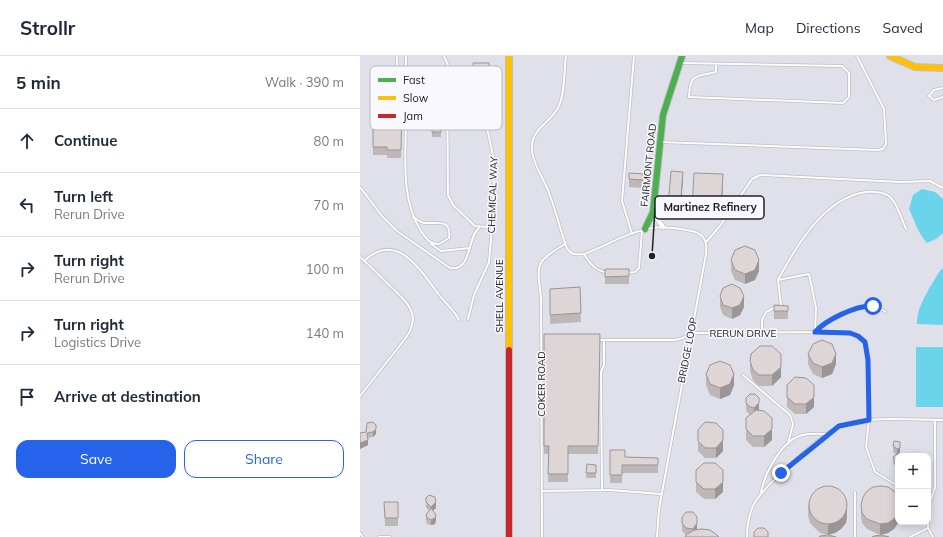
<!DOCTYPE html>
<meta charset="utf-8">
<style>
body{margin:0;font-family:Mulish,sans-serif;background:#f6f6f7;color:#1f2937}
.controls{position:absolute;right:12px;bottom:12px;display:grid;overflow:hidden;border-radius:8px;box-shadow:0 2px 10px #0003}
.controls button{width:36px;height:36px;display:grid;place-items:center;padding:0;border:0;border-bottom:1px solid #e0e1e3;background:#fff;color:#1f2937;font:20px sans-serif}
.stop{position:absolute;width:12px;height:12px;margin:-9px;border:3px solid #2563eb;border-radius:50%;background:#fff}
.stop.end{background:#2563eb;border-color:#fff;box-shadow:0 1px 4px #0008}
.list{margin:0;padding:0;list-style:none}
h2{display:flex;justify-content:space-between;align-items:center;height:52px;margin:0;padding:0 16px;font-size:17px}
h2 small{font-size:13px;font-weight:400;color:#747a83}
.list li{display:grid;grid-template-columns:26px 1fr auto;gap:12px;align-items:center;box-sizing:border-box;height:64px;padding:0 16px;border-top:1px solid #e0e1e3}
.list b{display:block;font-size:15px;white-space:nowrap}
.list p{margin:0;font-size:13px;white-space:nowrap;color:#747a83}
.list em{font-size:13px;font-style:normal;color:#747a83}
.actions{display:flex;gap:8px;padding:12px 16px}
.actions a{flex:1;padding:9px 0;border:1px solid #2563eb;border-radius:12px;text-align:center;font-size:14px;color:#2563eb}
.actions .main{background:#2563eb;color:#fff}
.icon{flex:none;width:22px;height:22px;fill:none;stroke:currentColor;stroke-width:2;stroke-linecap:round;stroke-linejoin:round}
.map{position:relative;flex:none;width:583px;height:481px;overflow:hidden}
header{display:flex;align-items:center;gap:24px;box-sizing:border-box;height:56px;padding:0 20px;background:#fff;border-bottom:1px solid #e0e1e3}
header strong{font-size:19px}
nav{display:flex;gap:22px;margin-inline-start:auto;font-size:14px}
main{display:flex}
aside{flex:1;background:#fff}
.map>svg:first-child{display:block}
</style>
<header>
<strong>Strollr</strong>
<nav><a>Map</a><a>Directions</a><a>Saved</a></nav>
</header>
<main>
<aside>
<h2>5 min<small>Walk · 390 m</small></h2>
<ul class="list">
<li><svg class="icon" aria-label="ahead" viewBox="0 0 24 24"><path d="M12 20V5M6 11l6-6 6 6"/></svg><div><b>Continue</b></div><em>80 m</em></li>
<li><svg class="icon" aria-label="left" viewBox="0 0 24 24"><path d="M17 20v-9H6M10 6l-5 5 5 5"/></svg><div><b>Turn left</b><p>Rerun Drive</p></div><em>70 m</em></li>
<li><svg class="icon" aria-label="right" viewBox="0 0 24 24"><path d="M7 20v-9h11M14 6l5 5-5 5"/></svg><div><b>Turn right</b><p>Rerun Drive</p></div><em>100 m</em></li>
<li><svg class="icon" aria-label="right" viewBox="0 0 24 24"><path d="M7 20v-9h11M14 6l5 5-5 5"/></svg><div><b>Turn right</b><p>Logistics Drive</p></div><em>140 m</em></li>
<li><svg class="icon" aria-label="arrive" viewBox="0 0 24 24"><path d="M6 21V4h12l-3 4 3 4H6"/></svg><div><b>Arrive at destination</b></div></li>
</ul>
<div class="actions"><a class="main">Save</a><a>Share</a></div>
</aside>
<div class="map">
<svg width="583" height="481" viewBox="0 0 583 481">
<rect width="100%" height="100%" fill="#ececf0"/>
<!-- built -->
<path fill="#e0e0ea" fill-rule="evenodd" d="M0,0H583V481H0ZM538,400H568V466H538Z"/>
<!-- water -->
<path fill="#6ad4eb" d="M562,133L575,136L583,143V177L576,183L567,187C558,177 555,166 549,153L553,139Z
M583,212V269L557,268C557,249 570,232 579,216Z
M556,291H583V351H556Z"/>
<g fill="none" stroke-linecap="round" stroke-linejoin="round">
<defs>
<path id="lane" d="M46,0C46,20 46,41 46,61C46,98 40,142 61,175C66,182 69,188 79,188L89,182C92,162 76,168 64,167C60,166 57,163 53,161
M84,0L94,22L128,76L134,105L133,161L129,206L114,239L108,263
M206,0C204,14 205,39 198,52C191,65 174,72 172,88C170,105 184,122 189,137C196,155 200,173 206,190C210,199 215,199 224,198C246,190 269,175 293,172C304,170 315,172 326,174C342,176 348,182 346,198L299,453L297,481
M321,7L482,10L489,17V41L483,47L329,41C330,17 335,21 356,16V8
M87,10L88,139L93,149L115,170L127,171L132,167
M583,32L574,34L569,40L574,44L583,41
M36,43L37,0
M300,86L517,94L523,93L526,88L524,53L497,0
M0,131L22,160L37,175L90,212C112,216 107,181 119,172
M272,178L262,145L274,0
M347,185L360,170L392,123L400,119L541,126L570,125L583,132
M71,188L81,195L110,192
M224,198C230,208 235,214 247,217
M0,201C10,210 20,220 29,229C47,246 63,259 45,283L0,340
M4,205C38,173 61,216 80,240C86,248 95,255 99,264
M267,217L275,216L279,212L282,174
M418,224C436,190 465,141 506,136C514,135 526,136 532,143C538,150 542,164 546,173
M456,275C466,264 493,251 509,250C515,250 521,253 526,256
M402,277V264L406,256L421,249L418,224L449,218L456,252L455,276
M238,284H315L323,282L330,277L480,276L490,277L498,281L505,286L507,292L509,364L506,391L515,416L538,430
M383,319L430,359L433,368L428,388
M242,434L241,316L244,309V284
M182,435L249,434L301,438
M401,436C405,417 422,383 443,379C451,377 460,378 468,378
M568,451L575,432V364
M568,466V472
M0,477L3,481
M19,481H30
M182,481L181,241C177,208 174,207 205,188
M387,481C387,470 389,458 394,448C404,430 466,373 485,368C511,360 555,364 583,364
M495,481V436
M550,481L568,472L573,481"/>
<path id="street" d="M293,156L303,171"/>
<path id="fast" d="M285,173L293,156L303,59L322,0"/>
<path id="slow" d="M149,0V294
M530,0L555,11L583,12"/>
<path id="jam" d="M149,294V481"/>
</defs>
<!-- lane casing -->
<use href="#lane" stroke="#bfbfc2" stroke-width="3.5"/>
<!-- street casing -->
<use href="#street" stroke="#bfbfc2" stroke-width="6"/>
<!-- fast casing -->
<use href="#fast" stroke="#bfbfc2" stroke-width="8"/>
<!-- slow casing -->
<use href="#slow" stroke="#bfbfc2" stroke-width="8"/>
<!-- jam casing -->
<use href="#jam" stroke="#bfbfc2" stroke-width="8"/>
<!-- lane -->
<use href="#lane" stroke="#fcfcfd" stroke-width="2"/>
<!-- street -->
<use href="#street" stroke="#fcfcfd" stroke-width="4.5"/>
<!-- fast -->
<use href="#fast" stroke="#4caf50" stroke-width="6"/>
<!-- slow -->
<use href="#slow" stroke="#ffc107" stroke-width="6"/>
<!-- jam -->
<use href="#jam" stroke="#c62828" stroke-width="6"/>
</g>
<!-- wall -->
<path fill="#beb7b8" d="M113,7L129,15H134V37H138V62H130L131,39H120V36H113Z
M13,49L30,52H42L41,102H27V99H13Z
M72,69H81V81H72Z
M269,117L283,118V132L269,131Z
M323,124L320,159H308V151Z
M363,126L361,162L332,160V152Z
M371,204L399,215L395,224L385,228L375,224L371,215Z
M245,213H269V228H245Z
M220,231L221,266L190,268V233Z
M360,240L384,251L380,259L372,263L363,259L360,251Z
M414,249L428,250V263H414Z
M184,278H240L238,398H208V426H188V398H184Z
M448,298L476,308L472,318L462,322L453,318L448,308Z
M390,305L421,321L412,330H399L393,324L390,315Z
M346,318L374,329L370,339L360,343L350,339L346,329Z
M427,329L454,351L446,358H435L427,351Z
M386,342L399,354L412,384L404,391H393L386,384V362L390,359L386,355Z
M13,366L16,378L13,381L8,382V389L0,393V377L6,376Z
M338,374L363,395L356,402H345L338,395Z
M533,390L540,391V397L537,398L538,411H536L533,407V401L536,398L533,396Z
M250,394L265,401L298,402V417H262V427H250Z
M227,408L236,409V422H226Z
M336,414L363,436L355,443H344L336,436Z
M66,442L76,452L73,454L76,464L75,468L71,469L67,468L66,464V459L69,454L66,452Z
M24,446H38V470H25Z
M448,449L487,460L486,467L481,473L475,477L468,479L460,477L450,467L448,460Z
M501,449L539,466L538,467L534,473L528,477L520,479L507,473L502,467L501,460Z
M322,461L337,474L326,479L322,475Z"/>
<!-- shaded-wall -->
<path fill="#9b9596" d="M323,116V124L320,159V152Z
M363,118V126L361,162V154Z
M399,204V215L395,224L385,228V218Z
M384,240V251L380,259L372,263V252Z
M476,298V308L472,318L462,322V311Z
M421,311V321L412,330V319Z
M374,318V329L370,339L360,343V332Z
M454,341V351L446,358V348Z
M399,347V355L394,359V352Z
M16,373V378L13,381V376Z
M412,373V384L404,391V380Z
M8,384V389L0,393V387Z
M363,384V395L356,402V392Z
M540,386V397L537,398V393Z
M363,426V436L355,443V433Z
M76,446V452L71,456V451Z
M487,449V460L486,467L481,473L475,477L468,479V469Z
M538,457V467L534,473L528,477L520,479V468Z
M76,459V464L75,468L71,469V464Z
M337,467V475L333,481V473Z"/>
<!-- building -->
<path fill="#ddd5d6" stroke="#9b9596" d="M113,7H129V15H134V29H120V26H113Z
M25,41H30V52H42L41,94H27V91H13V49H25Z
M72,69H81V76H72Z
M311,115L323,116L320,152L308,151Z
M269,117L283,118V124L269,123Z
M334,117L363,118L361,154L332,152Z
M385,190L395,194L399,204L395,214L385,218L375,214L371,204L375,194Z
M245,213H269V220L245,221Z
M372,228L380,232L384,240L380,249L372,252L363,249L360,240L363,232Z
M220,231L221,257L190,259V233Z
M414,249L428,250V255H414Z
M184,278H240L238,390H208V418H188L189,390H184Z
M462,284L472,288L476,298L472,307L462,311L453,307L448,298L453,288Z
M400,290H412L421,298V311L412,319H399L393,314L390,305L391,298Z
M360,305L370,309L374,318L370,328L360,332L350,328L346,318L350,309Z
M435,321L446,322L454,329V341L446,348H435L427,341V329Z
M390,338H395L399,342V347L394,352L390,351L386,347V342Z
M396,354L404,355L412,362V373L404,380H393L386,373V362Z
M13,366L16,369V373L13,376L7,377L8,384L0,387V377L6,376L7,367Z
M345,366L356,367L363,374V384L356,392H345L338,385V374Z
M534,385L540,386V392L537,393L533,390Z
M250,394H265V401L298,402V409H262V419H250Z
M537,398L539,400H538V406H536L533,401Z
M344,407H355L363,414V426L355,433H344L336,426V414Z
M227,408L236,409V417H226Z
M449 449a19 19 0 1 1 38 0a19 19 0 1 1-38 0Z
M521,430L528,431L534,435L538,441V457L534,463L528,467L520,468L507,463L502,457L501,449L503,441L507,435L513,431Z
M69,439L75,441L76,446L71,451L66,446V442Z
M24,446H38V462H25Z
M71,452L76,459L75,462L71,464L67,462L66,459Z
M326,456H333L337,461V467L333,473L326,472L322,467V461Z
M398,472H404L408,476V481H394V476Z
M342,473L350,474L357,479L359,481H325L326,479L334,474Z
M468,479L476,481H459L460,480Z
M521,479L529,481H512L514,480Z"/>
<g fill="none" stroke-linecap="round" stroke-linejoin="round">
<!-- route -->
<path stroke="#2563eb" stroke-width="5" d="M421,417L479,370L509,364L508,304L505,286L498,280L490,277L455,276C466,264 496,249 513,250"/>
</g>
<g text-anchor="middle" stroke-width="3" stroke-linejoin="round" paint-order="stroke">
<!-- street labels -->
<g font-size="10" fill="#222124" stroke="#f8f8fe">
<text transform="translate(288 109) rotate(-84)" y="4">FAIRMONT ROAD</text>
<text transform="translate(132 139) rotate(-88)" y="4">CHEMICAL WAY</text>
<text transform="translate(139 240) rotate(-90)" y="4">SHELL AVENUE</text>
<text x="383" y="281">RERUN DRIVE</text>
<text transform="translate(327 294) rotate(-79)" y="4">BRIDGE LOOP</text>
<text transform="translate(181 328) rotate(-90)" y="4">COKER ROAD</text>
</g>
</g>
<!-- legend -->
<rect x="10" y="10" width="132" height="64" rx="6" fill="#f8f8fe" stroke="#b8b8bd" stroke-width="1"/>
<rect x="18" y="22" width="18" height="4" fill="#4caf50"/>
<rect x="18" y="40" width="18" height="4" fill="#ffc107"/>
<rect x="18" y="58" width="18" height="4" fill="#c62828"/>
<g font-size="11" fill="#222124">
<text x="43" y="28">Fast</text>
<text x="43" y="46">Slow</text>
<text x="43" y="64">Jam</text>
</g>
<!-- callouts -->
<path fill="none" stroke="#222124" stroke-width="1.5" d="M292 200L295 152"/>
<circle fill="#222124" stroke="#f8f8fe" stroke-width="1.5" cx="292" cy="200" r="4"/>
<rect fill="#f8f8fe" stroke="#222124" stroke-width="1.5" x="295" y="140" width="109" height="23" rx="4"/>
<g font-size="11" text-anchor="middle" font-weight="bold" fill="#222124">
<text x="350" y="155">Martinez Refinery</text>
</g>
</svg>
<div class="controls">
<button>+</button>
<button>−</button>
</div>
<div class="stop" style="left:513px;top:250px"></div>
<div class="stop end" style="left:421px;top:417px"></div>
</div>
</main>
